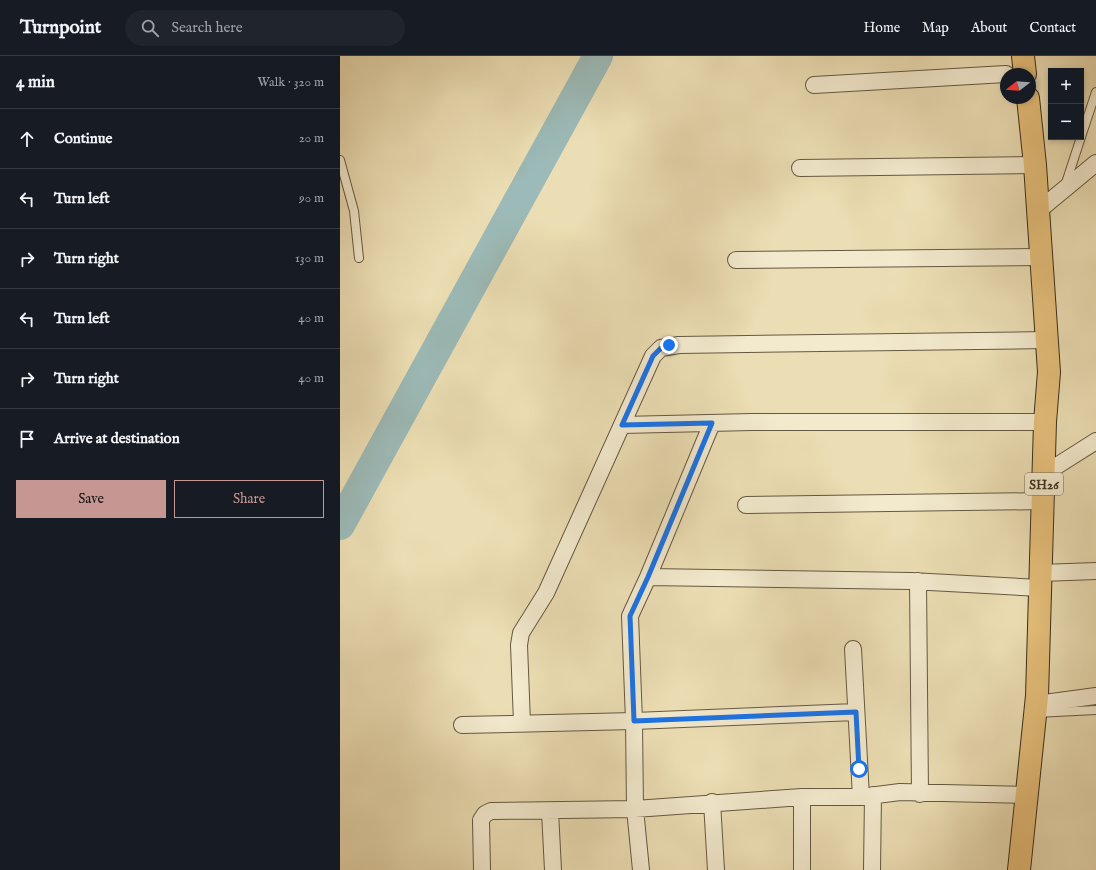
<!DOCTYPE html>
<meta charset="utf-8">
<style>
body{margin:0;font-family:"IM FELL English",serif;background:#20242c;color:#f1f3f6}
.controls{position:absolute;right:12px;top:12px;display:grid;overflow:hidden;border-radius:0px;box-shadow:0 2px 6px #0003}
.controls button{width:36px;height:36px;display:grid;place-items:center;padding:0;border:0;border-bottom:1px solid #363941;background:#171b24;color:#f1f3f6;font:20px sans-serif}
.compass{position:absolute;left:660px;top:12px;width:36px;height:36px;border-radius:50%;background:#171b24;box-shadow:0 2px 6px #0003;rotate:253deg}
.stop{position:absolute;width:12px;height:12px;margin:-9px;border:3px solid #1a73e8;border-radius:50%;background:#fff}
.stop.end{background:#1a73e8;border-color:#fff;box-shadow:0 1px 4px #0008}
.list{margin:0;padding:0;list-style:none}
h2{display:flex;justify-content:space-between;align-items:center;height:52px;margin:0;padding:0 16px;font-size:17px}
h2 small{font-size:13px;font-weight:400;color:#9ea1a6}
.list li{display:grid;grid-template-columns:26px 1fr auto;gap:12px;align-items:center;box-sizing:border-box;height:60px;padding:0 16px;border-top:1px solid #363941}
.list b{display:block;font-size:15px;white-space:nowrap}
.list em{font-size:13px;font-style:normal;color:#9ea1a6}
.actions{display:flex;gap:8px;padding:12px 16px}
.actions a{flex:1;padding:9px 0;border:1px solid #c59692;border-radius:0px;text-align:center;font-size:14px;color:#c59692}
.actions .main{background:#c59692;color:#111}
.icon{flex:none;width:22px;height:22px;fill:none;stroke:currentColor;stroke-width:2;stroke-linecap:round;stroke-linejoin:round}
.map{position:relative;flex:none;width:756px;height:814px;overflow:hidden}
header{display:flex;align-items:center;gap:24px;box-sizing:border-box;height:56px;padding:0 20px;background:#171b24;border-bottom:1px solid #363941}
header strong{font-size:19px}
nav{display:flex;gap:22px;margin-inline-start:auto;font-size:14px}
.search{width:280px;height:36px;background:#20242c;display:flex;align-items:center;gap:10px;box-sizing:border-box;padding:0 14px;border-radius:22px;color:#9ea1a6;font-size:15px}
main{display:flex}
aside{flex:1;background:#171b24}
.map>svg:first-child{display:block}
</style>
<header>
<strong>Turnpoint</strong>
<div class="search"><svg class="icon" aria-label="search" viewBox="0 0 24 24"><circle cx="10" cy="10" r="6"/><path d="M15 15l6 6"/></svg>Search here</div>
<nav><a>Home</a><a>Map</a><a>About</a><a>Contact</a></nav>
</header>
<main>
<aside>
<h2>4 min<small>Walk · 320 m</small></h2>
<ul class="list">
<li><svg class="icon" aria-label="ahead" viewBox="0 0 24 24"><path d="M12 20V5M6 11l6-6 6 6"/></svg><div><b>Continue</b></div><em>20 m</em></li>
<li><svg class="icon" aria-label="left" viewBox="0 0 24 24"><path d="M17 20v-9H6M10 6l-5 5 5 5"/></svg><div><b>Turn left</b></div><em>90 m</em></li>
<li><svg class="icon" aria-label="right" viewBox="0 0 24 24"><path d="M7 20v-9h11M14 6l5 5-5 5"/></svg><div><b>Turn right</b></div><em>130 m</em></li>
<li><svg class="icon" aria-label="left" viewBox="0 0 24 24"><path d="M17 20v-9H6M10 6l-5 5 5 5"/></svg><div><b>Turn left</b></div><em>40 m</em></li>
<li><svg class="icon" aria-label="right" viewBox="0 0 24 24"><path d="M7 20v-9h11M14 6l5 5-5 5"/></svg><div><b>Turn right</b></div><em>40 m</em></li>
<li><svg class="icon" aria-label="arrive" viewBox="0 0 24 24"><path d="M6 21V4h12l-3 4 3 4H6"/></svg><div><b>Arrive at destination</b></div></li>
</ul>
<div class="actions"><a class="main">Save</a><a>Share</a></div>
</aside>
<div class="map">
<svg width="756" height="814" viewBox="0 0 756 814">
<rect width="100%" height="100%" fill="#ecdeb4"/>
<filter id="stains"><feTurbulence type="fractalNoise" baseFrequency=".005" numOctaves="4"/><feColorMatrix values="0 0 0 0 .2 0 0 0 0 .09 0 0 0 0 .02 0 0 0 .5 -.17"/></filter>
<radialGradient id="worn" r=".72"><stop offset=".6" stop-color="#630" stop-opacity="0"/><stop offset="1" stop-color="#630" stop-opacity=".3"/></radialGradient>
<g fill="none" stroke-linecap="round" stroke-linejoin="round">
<!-- river -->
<path stroke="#9cbab7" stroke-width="30" d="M0,469L258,0"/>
<defs>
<path id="lane" d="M741,81L756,36
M0,104L14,155L19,202
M725,130L741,81
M696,657L756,654"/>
<path id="street" d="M474,29L666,18
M460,112L695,109
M698,155L756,107
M396,204L701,201
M282,369L412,366H705
M704,418L756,385
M406,449L704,445
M701,517L756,515
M308,521L571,525L700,532
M578,525L580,738
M513,593L521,741
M697,648L756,640
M182,667L179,589L181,577L206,537L313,300L321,292L339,289L706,284
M122,669L294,665L516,656
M372,746L376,814
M210,755L213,814
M142,814L141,764L145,758L151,755L295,753L462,741H521L560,736L686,739
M301,814L295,753L294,665L290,560L308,521L372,367
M462,814V741
M532,814L533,739"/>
<path id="primary" d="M683,0L685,18
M679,814L697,640L705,366L709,316L695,109L688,42"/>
</defs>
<!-- lane casing -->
<use href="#lane" stroke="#655842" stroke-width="10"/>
<!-- street casing -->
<use href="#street" stroke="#655842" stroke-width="18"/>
<!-- primary casing -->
<use href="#primary" stroke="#382c1c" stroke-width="24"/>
<!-- lane -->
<use href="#lane" stroke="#f3eace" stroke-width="8"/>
<!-- street -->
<use href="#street" stroke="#f3eace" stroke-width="16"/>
<!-- primary -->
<use href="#primary" stroke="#e6bf7a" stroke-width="22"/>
</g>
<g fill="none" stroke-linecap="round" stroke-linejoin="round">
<!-- route -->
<path stroke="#1a73e8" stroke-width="5" d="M329,289L321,292L313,300L282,369L372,367L308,521L290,560L294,665L516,656L519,713"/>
</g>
<g text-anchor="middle" stroke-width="4" stroke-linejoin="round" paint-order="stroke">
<!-- shield labels -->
<rect fill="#f3eace" stroke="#706551" stroke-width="1" x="685" y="417" width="38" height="22" rx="3"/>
<g font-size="13" font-weight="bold" fill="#382c1c">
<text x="704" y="433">SH26</text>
</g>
</g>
<rect width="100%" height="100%" filter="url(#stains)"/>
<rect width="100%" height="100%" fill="url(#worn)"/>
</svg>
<div class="controls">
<button>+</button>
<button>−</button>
</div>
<svg class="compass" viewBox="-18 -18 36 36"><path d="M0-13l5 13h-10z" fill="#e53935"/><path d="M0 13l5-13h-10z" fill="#9ea1a6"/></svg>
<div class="stop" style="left:519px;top:713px"></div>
<div class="stop end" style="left:329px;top:289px"></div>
</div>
</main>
